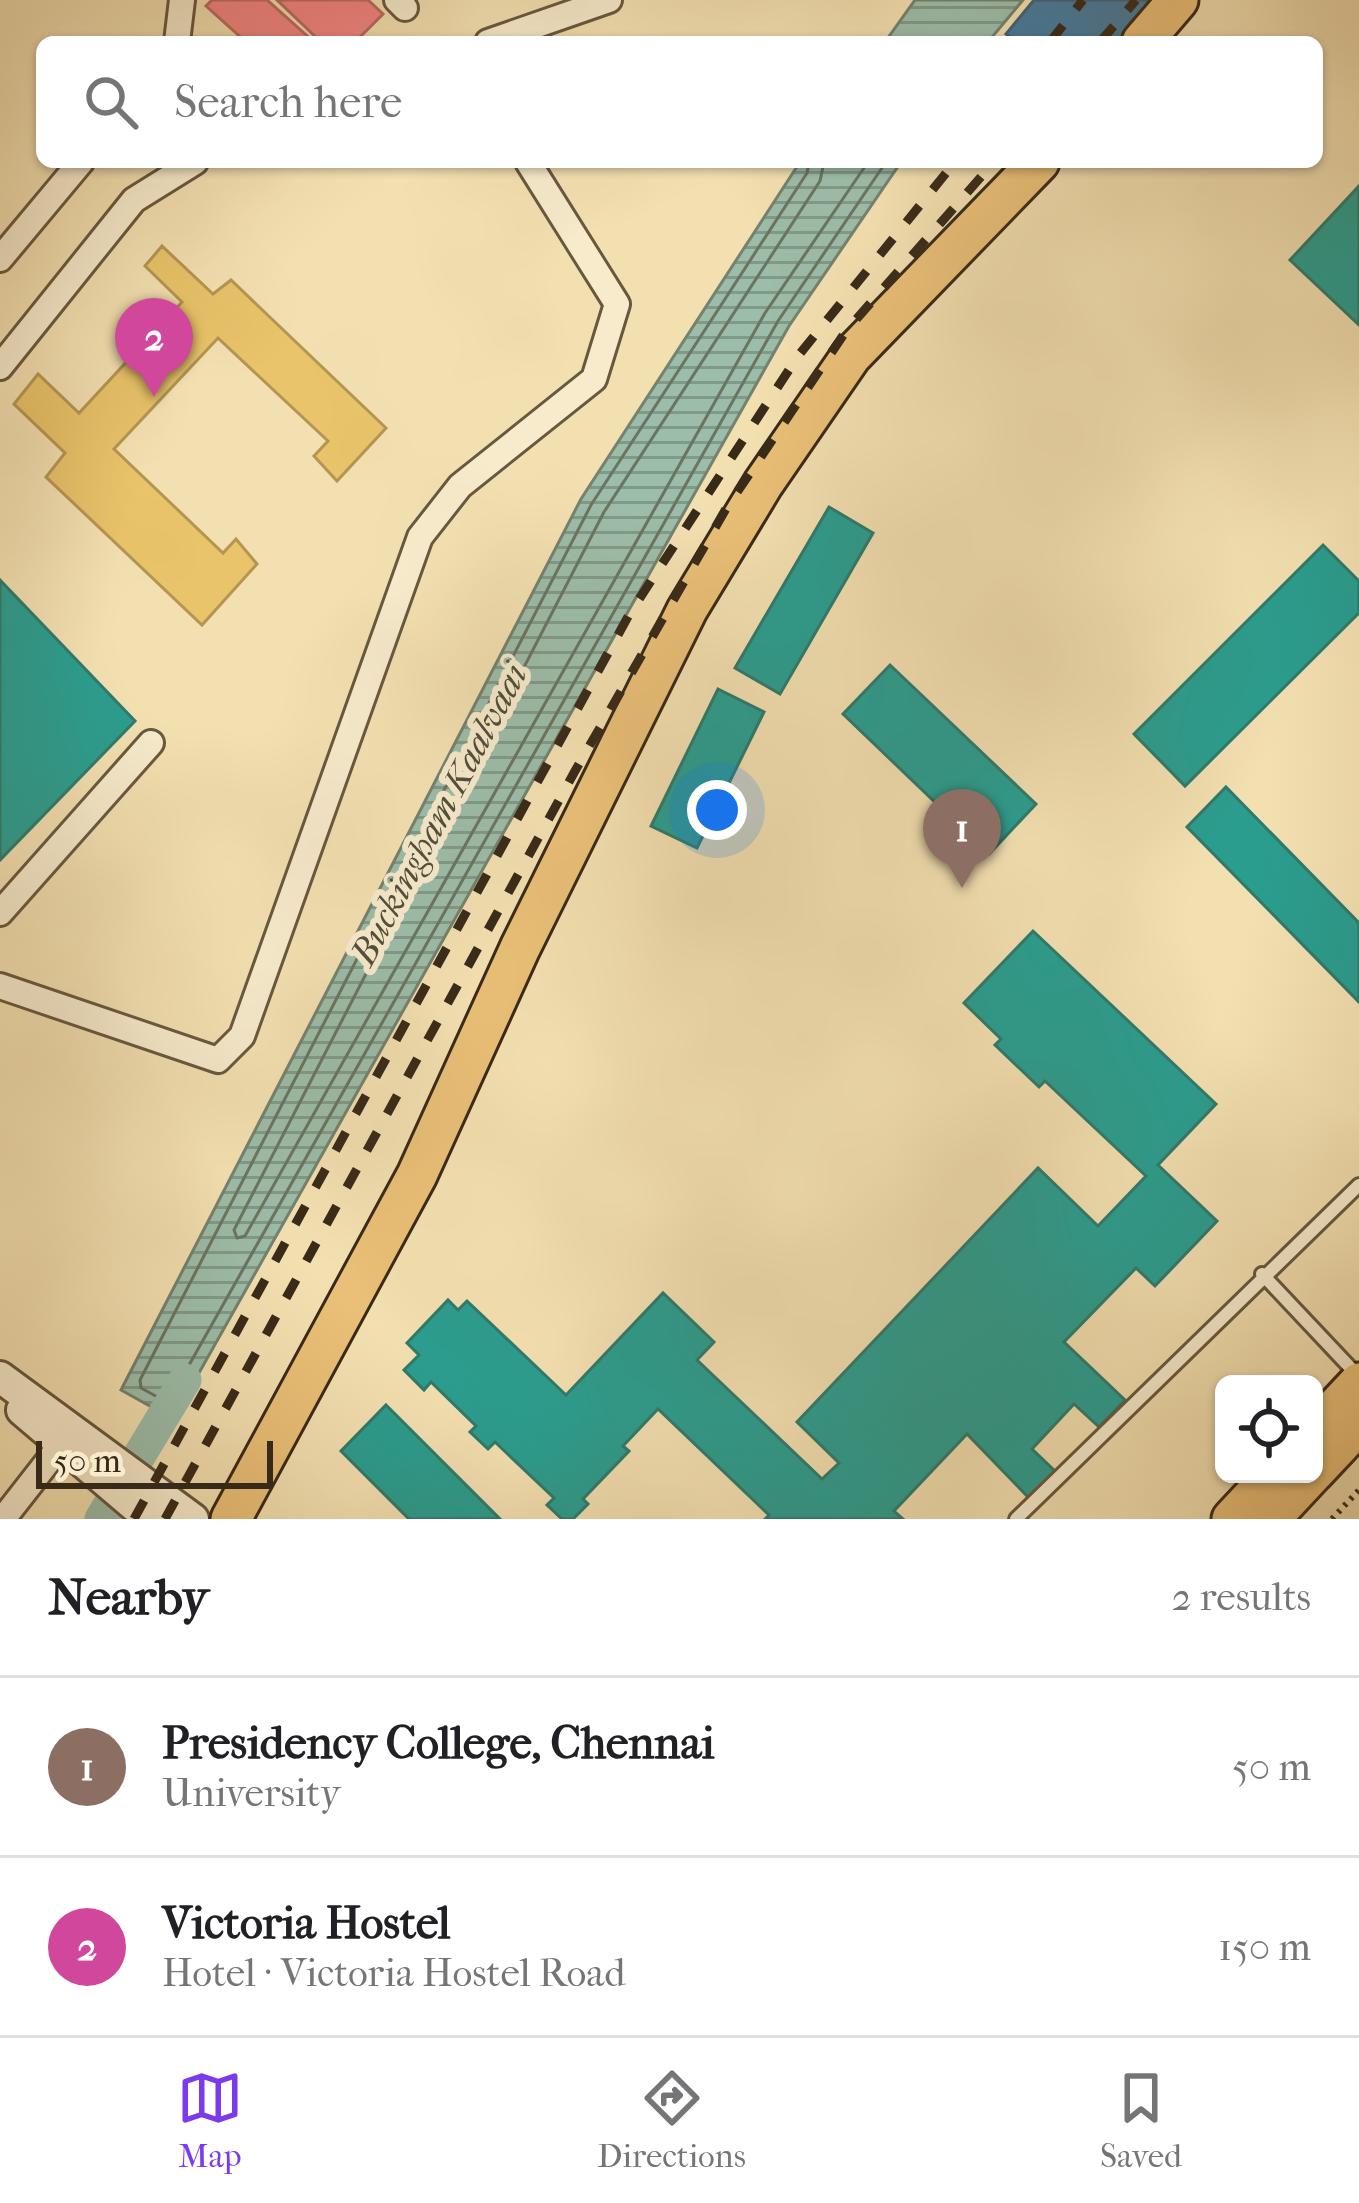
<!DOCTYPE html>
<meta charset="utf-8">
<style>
body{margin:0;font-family:"IM FELL French Canon",serif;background:#f6f6f6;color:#202124}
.controls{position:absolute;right:36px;bottom:36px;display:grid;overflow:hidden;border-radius:18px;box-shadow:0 3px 9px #0004}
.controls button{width:108px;height:108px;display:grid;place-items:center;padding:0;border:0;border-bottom:3px solid #e0e0e0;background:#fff;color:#202124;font:60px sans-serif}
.scale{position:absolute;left:36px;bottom:30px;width:237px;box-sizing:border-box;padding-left:12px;border:6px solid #382a19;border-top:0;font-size:33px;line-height:42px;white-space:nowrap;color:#382a19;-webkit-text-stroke:9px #f7ebcc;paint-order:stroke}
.you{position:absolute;left:717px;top:810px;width:42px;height:42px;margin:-30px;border:9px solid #fff;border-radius:50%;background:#1a73e8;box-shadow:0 0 0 18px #1a73e833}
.badge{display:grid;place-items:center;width:78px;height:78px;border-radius:50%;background:#7c3aed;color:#fff;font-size:39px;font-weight:700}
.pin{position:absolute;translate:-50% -99px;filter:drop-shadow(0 3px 6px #0008)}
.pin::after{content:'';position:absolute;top:63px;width:42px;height:36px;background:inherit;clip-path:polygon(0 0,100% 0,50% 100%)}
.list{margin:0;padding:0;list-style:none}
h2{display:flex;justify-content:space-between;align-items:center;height:156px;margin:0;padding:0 48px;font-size:51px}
h2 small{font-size:39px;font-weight:400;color:#757577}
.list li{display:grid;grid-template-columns:78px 1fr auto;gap:36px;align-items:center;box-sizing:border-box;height:180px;padding:0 48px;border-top:3px solid #e0e0e0}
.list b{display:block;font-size:45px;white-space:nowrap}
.list p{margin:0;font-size:39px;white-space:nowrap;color:#757577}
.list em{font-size:39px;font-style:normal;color:#757577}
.icon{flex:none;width:66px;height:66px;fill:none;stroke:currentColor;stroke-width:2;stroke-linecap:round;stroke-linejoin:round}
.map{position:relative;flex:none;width:1359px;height:1519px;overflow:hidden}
.search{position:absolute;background:#fff;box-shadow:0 3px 9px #0004;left:36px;right:36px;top:36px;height:132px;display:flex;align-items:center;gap:30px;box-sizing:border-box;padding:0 42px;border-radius:18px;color:#757577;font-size:45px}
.sheet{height:516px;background:#fff}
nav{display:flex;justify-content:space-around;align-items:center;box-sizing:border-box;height:168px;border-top:3px solid #e0e0e0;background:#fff;font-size:33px;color:#757577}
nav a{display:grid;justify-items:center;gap:6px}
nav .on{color:#7c3aed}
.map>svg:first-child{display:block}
</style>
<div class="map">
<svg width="1359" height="1519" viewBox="0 0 1359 1519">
<defs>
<pattern id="water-rules" width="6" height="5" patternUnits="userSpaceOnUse" patternTransform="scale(3)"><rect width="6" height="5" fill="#9cbda9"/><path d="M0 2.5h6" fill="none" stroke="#809a89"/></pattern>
</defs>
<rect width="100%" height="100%" fill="#f3e0b1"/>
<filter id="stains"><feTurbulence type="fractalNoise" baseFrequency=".00167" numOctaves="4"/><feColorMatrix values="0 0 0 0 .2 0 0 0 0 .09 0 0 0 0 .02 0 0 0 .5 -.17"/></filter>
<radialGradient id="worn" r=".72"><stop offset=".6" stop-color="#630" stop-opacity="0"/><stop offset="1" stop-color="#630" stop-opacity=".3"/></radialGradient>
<!-- water -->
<path fill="url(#water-rules)" stroke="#74826f" stroke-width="3" d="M915,0H1023L988,42H885Z
M800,162H901L789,326L173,1419L121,1390L581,499Z"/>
<!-- homes -->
<path fill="#e9c46a" stroke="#b49652" stroke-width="3" d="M162,246L213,294L231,280L386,428L337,481L314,456L328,441L218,338L114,449L223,553L236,539L257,564L202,625L46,477L65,453L14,404L38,374L79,413L182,302L145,266Z"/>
<!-- schools -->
<path fill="#2a9d8f" stroke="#2e7a6c" stroke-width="3" d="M1359,186V325L1290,260Z
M829,507L873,533L780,694L735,668Z
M1323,545L1359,581V613L1185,786L1134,734Z
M0,580L135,721L0,860Z
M890,665L1036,804L989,854L843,714Z
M718,689L764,712L697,848L651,826Z
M1226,787L1359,923V1002L1187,827Z
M1033,931L1216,1104L1158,1165L1217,1221L1155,1286L1136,1268L1064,1342L1125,1400L1099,1427L1074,1404L1032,1449L1055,1471L1029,1498L967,1434L894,1511L903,1519H765L769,1515L658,1409L623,1446L629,1451L583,1499L588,1504L573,1519H562L547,1505L554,1498L495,1442L488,1449L470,1432L476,1426L431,1382L424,1390L404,1370L419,1355L407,1343L448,1300L458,1310L467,1301L566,1395L663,1293L714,1342L697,1360L822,1479L839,1463L797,1422L1038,1168L1098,1226L1146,1176L1045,1081L1039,1087L995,1045L1001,1039L964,1003Z
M386,1405L500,1519H409L341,1451Z"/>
<!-- health -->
<path fill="#f28482" stroke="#ba6962" stroke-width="3" d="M212,0H267L314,42H246L206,6Z
M277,0H368L383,14L355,42H321Z"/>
<!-- public -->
<path fill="#457b9d" stroke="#416375" stroke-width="3" d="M1034,0H1163L1129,42H1017L1006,34Z"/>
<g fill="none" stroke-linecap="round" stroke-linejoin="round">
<!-- shore -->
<path stroke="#6a7461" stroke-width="3" d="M809,162L807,173L591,505L140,1380L141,1388L163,1400L171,1397L778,321L886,162
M824,162L820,181L604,512L234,1230L237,1238L245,1236L765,313L868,162"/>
<!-- canal -->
<path stroke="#9cbda9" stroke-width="33" d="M101,1519L185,1380"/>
<defs>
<path id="service" d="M1262,1274L1359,1377
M1016,1519L1359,1185"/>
<path id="minor" d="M397,0L405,8
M177,42L182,0
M488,42L609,0
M0,259L81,162
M0,367L134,200L195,162
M0,913L151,743
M0,986L218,1060L242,1036L420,537L460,486L594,379L617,304L528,162
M3,1519L60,1446"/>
<path id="tertiary" d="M0,1377L193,1519
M22,1410L150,1519"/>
<path id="primary" d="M1142,42L1178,0
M1314,1431L1359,1383
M1314,1472L1359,1424
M231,1519L417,1175L520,948L687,610L763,484L851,356L1039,162
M1232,1519L1274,1474
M1270,1519L1312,1474"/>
</defs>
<!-- service casing -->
<use href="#service" stroke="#67583f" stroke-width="18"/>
<!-- minor casing -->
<use href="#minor" stroke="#67583f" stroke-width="30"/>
<!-- tertiary casing -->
<use href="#tertiary" stroke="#67583f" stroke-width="36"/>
<!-- primary casing -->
<use href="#primary" stroke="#382a19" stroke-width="45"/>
<!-- path -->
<path stroke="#382a19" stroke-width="6" stroke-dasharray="3 6" stroke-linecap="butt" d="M1332,1519L1359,1490"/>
<!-- service -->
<use href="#service" stroke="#f7ebcc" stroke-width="12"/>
<!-- minor -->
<use href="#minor" stroke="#f7ebcc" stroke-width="24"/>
<!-- tertiary -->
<use href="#tertiary" stroke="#f7ebcc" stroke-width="30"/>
<!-- primary -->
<use href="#primary" stroke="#eac078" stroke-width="39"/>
<!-- rail -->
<path stroke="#382a19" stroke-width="9" stroke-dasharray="21 21" stroke-linecap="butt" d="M1050,42L1083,0
M1100,42L1136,0
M134,1519L630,613L798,356L955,162
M165,1519L575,771L727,507L846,331L994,162"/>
</g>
<g text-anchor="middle" stroke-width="12" stroke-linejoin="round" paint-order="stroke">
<!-- water labels -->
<g font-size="36" font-style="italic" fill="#514f3d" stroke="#f7ebcc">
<text transform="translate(438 814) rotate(-62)" y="13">Buckingham Kaalvaai</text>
</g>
</g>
<rect width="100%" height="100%" filter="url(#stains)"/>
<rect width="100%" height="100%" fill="url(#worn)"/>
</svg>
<div class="controls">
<button><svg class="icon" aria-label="locate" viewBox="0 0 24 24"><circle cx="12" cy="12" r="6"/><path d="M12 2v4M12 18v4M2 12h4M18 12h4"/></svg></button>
</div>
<div class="scale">50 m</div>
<div class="you"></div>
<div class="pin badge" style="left:962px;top:888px;background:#8d6e63">1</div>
<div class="pin badge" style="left:154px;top:397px;background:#d1479c">2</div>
<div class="search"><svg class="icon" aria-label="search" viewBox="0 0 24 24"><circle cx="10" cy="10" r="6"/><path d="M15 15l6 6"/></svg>Search here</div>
</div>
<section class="sheet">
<h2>Nearby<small>2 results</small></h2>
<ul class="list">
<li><span class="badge" style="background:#8d6e63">1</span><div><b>Presidency College, Chennai</b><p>University</p></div><em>50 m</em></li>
<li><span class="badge" style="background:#d1479c">2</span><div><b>Victoria Hostel</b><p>Hotel · Victoria Hostel Road</p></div><em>150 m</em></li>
</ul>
</section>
<nav>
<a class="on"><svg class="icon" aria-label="map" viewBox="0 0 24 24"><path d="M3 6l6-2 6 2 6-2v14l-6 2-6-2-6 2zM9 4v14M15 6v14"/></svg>Map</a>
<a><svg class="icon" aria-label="directions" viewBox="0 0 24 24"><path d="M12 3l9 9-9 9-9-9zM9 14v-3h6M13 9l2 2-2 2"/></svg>Directions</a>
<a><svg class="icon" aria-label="saved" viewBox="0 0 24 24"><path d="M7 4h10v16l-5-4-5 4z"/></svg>Saved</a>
</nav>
